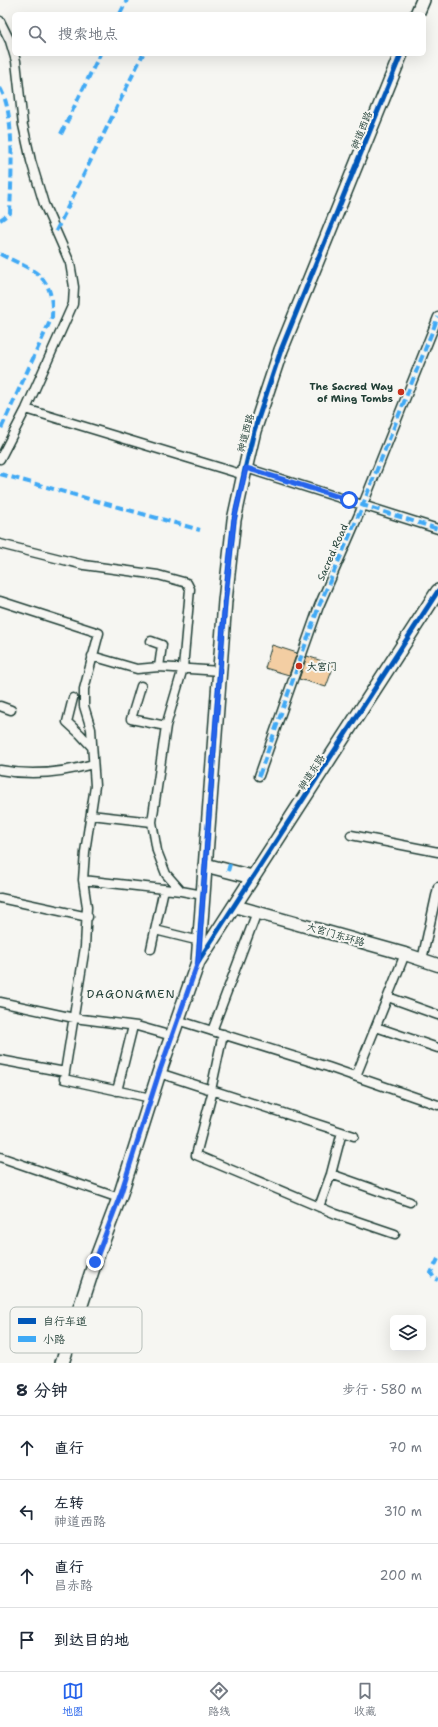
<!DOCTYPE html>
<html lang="zh">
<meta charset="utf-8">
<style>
body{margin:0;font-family:"Shantell Sans","LXGW WenKai TC",sans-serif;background:#f6f6f7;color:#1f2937}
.controls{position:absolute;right:12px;bottom:12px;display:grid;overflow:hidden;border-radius:6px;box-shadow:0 4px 16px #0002}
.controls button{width:36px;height:36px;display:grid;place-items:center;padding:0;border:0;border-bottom:1px solid #e0e1e3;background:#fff;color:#1f2937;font:20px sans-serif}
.stop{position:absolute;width:12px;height:12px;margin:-9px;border:3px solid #2563eb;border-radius:50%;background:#fff}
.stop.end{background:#2563eb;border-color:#fff;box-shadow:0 1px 4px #0008}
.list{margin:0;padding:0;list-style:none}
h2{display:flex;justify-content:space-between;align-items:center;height:52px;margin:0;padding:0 16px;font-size:17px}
h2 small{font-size:13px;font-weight:400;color:#747a83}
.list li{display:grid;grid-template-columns:26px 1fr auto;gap:12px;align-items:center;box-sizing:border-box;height:64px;padding:0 16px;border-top:1px solid #e0e1e3}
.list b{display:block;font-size:15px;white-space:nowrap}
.list p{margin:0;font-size:13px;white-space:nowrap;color:#747a83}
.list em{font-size:13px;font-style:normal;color:#747a83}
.icon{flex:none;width:22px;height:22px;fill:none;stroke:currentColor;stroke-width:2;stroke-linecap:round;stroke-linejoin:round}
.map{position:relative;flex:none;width:438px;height:1363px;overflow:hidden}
.search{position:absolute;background:#fff;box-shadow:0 4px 16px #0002;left:12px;right:12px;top:12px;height:44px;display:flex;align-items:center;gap:10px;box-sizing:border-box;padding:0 14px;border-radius:6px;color:#747a83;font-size:15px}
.sheet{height:308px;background:#fff}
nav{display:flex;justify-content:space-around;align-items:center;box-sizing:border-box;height:56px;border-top:1px solid #e0e1e3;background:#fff;font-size:11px;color:#747a83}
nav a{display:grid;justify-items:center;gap:2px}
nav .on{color:#2563eb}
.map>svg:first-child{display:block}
</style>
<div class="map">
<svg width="438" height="1363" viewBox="0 0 438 1363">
<rect width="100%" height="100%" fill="#f6f6f2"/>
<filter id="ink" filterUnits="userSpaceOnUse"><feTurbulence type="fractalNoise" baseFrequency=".025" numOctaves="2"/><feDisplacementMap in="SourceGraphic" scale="8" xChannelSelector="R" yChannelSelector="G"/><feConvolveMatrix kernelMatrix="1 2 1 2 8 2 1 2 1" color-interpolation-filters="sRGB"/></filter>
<g filter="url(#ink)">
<!-- building -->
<path fill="#f3cea3" stroke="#1f3d34" d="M272,645L297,653L289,675L265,668Z
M307,656L334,665L326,687L299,679Z"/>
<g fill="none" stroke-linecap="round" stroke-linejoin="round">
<defs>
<path id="street" d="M0,21L10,41L16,61L23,125L31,161L44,204L70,263L74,287L73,304L26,409L0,459
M26,409L244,475
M246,468L438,529
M0,544L84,565L158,575L187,583L190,589L183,668L166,726L152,822L157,851L166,874L181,891L203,895
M0,601L99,633L84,689V706L91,729L95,786L85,852L83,880L87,907L85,947L65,1072
M151,641L162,645L159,667L220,671
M92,656L137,669L159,667
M141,686L131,719L166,726
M73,698L67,722L80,734L92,747
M0,706L11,710
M0,770C31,776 62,773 93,764
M259,776L319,606L360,512L438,317
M91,815L152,822
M351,835L438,852
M83,880L181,891
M0,898L88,917
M155,930L200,941
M151,949L164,889
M422,960L438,887
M388,997L438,1015
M0,1002L74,1018L137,1026L172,1036
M177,1020L328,1067L438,1105
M376,1027L438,1048
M212,1031L257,912
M0,1060L65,1072L64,1079L151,1098
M159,1073L354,1136
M356,1076L405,954
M211,1090L223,1034
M213,1090L196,1155L336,1214L395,1234
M117,1091L133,1026
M0,1157L119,1198
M331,1174L410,1202
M319,1207L331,1174L342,1132"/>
<path id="secondary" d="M234,906L405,954L438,965"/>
<path id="primary" d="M417,14L423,0
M205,865L252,877
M198,962L225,601L234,520L246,465L254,431L281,350L401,54
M62,1363L95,1262L121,1193L159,1073L198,962L438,591"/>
</defs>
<!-- street casing -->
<use href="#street" stroke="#1f3d34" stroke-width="11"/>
<!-- secondary casing -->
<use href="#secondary" stroke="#1f3d34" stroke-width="15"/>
<!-- primary casing -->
<use href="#primary" stroke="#1f3d34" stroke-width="16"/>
<!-- street -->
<use href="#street" stroke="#f6f6f2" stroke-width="8"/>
<!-- secondary -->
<use href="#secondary" stroke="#f6f6f2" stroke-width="12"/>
<!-- primary -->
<use href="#primary" stroke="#f6f6f2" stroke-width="13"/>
<!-- quiet -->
<path stroke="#3fa9f5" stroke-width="4" stroke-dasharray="8 4" stroke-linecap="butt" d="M120,14L127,0
M0,88C16,114 11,182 10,213L0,220
M61,134L100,54
M56,231L143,54
M0,254C34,271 54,274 52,317L0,431
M246,468L438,529
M0,474L200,530
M259,776L319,606L360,512L438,317
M228,871L230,864
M438,1259L431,1273L434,1278L438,1280"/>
<defs>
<path id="cycleway" d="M199,960L438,591
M198,962L225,601L234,520L246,465L254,431L281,350L401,54"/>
</defs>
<!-- cycleway casing -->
<use href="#cycleway" stroke="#f6f6f2" stroke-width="8"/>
<!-- cycleway -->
<use href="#cycleway" stroke="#0057b8" stroke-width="5"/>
</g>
</g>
<g fill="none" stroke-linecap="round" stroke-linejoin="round" filter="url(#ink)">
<!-- route -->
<path stroke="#2563eb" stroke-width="5" d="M95,1262L121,1193L159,1073L198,962L225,601L234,520L246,468L349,500"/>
</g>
<!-- markers -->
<g fill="#c8321e" stroke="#f6f6f2" stroke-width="1.5">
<circle cx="401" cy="392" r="4"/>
<circle cx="299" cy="666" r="4"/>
</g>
<g text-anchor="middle" stroke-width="4" stroke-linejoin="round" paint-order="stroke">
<!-- street labels -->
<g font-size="10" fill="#1f3d34" stroke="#f6f6f2">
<text transform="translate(361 130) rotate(-68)" y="4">神道西路</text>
<text transform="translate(245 433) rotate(-75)" y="4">神道西路</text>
<text transform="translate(332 552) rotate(-66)" y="4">Sacred Road</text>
<text transform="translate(311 772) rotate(-57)" y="4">神道东路</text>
<text transform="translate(336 934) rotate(16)" y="4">大宫门东环路</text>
</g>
<!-- poi labels -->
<g font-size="10" font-weight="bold" fill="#1f3d34" stroke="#f6f6f2" text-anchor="end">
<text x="393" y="390">The Sacred Way<tspan x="393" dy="12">of Ming Tombs</tspan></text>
<text x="307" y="670" text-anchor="start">大宫门</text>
</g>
<!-- quarter labels -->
<g font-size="12" letter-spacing="1" fill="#1f3d34" stroke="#f6f6f2">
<text x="131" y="998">DAGONGMEN</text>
</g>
</g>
<!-- legend -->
<rect x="10" y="1307" width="132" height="46" rx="6" fill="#f6f6f2" stroke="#b6beb9" stroke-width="1"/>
<rect x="18" y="1318" width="18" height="6" fill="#0057b8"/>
<rect x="18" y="1336" width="18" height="6" fill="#3fa9f5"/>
<g font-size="11" fill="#1f3d34">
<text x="43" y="1325">自行车道</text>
<text x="43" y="1343">小路</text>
</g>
</svg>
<div class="controls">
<button><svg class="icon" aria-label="layers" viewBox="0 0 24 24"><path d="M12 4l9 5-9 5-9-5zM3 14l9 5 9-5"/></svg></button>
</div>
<div class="stop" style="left:349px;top:500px"></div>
<div class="stop end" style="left:95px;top:1262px"></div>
<div class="search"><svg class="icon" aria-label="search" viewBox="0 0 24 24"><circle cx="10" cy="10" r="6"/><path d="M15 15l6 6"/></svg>搜索地点</div>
</div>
<section class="sheet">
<h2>8 分钟<small>步行 · 580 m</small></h2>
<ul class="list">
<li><svg class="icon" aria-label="ahead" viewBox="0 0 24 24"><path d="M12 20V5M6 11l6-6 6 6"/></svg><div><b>直行</b></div><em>70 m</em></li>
<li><svg class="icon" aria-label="left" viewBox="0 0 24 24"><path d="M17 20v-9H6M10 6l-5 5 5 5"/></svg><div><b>左转</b><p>神道西路</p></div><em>310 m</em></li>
<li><svg class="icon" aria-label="ahead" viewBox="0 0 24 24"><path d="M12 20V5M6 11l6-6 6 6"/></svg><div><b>直行</b><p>昌赤路</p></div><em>200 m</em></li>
<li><svg class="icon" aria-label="arrive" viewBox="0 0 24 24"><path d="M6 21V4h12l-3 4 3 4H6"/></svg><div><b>到达目的地</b></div></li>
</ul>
</section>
<nav>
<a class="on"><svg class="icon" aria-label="map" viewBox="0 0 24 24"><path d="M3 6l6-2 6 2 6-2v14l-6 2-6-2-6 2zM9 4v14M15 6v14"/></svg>地图</a>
<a><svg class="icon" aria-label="directions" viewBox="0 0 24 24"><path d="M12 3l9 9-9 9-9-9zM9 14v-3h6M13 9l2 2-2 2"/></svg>路线</a>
<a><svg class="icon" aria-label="saved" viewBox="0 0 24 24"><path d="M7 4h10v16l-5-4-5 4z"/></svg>收藏</a>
</nav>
